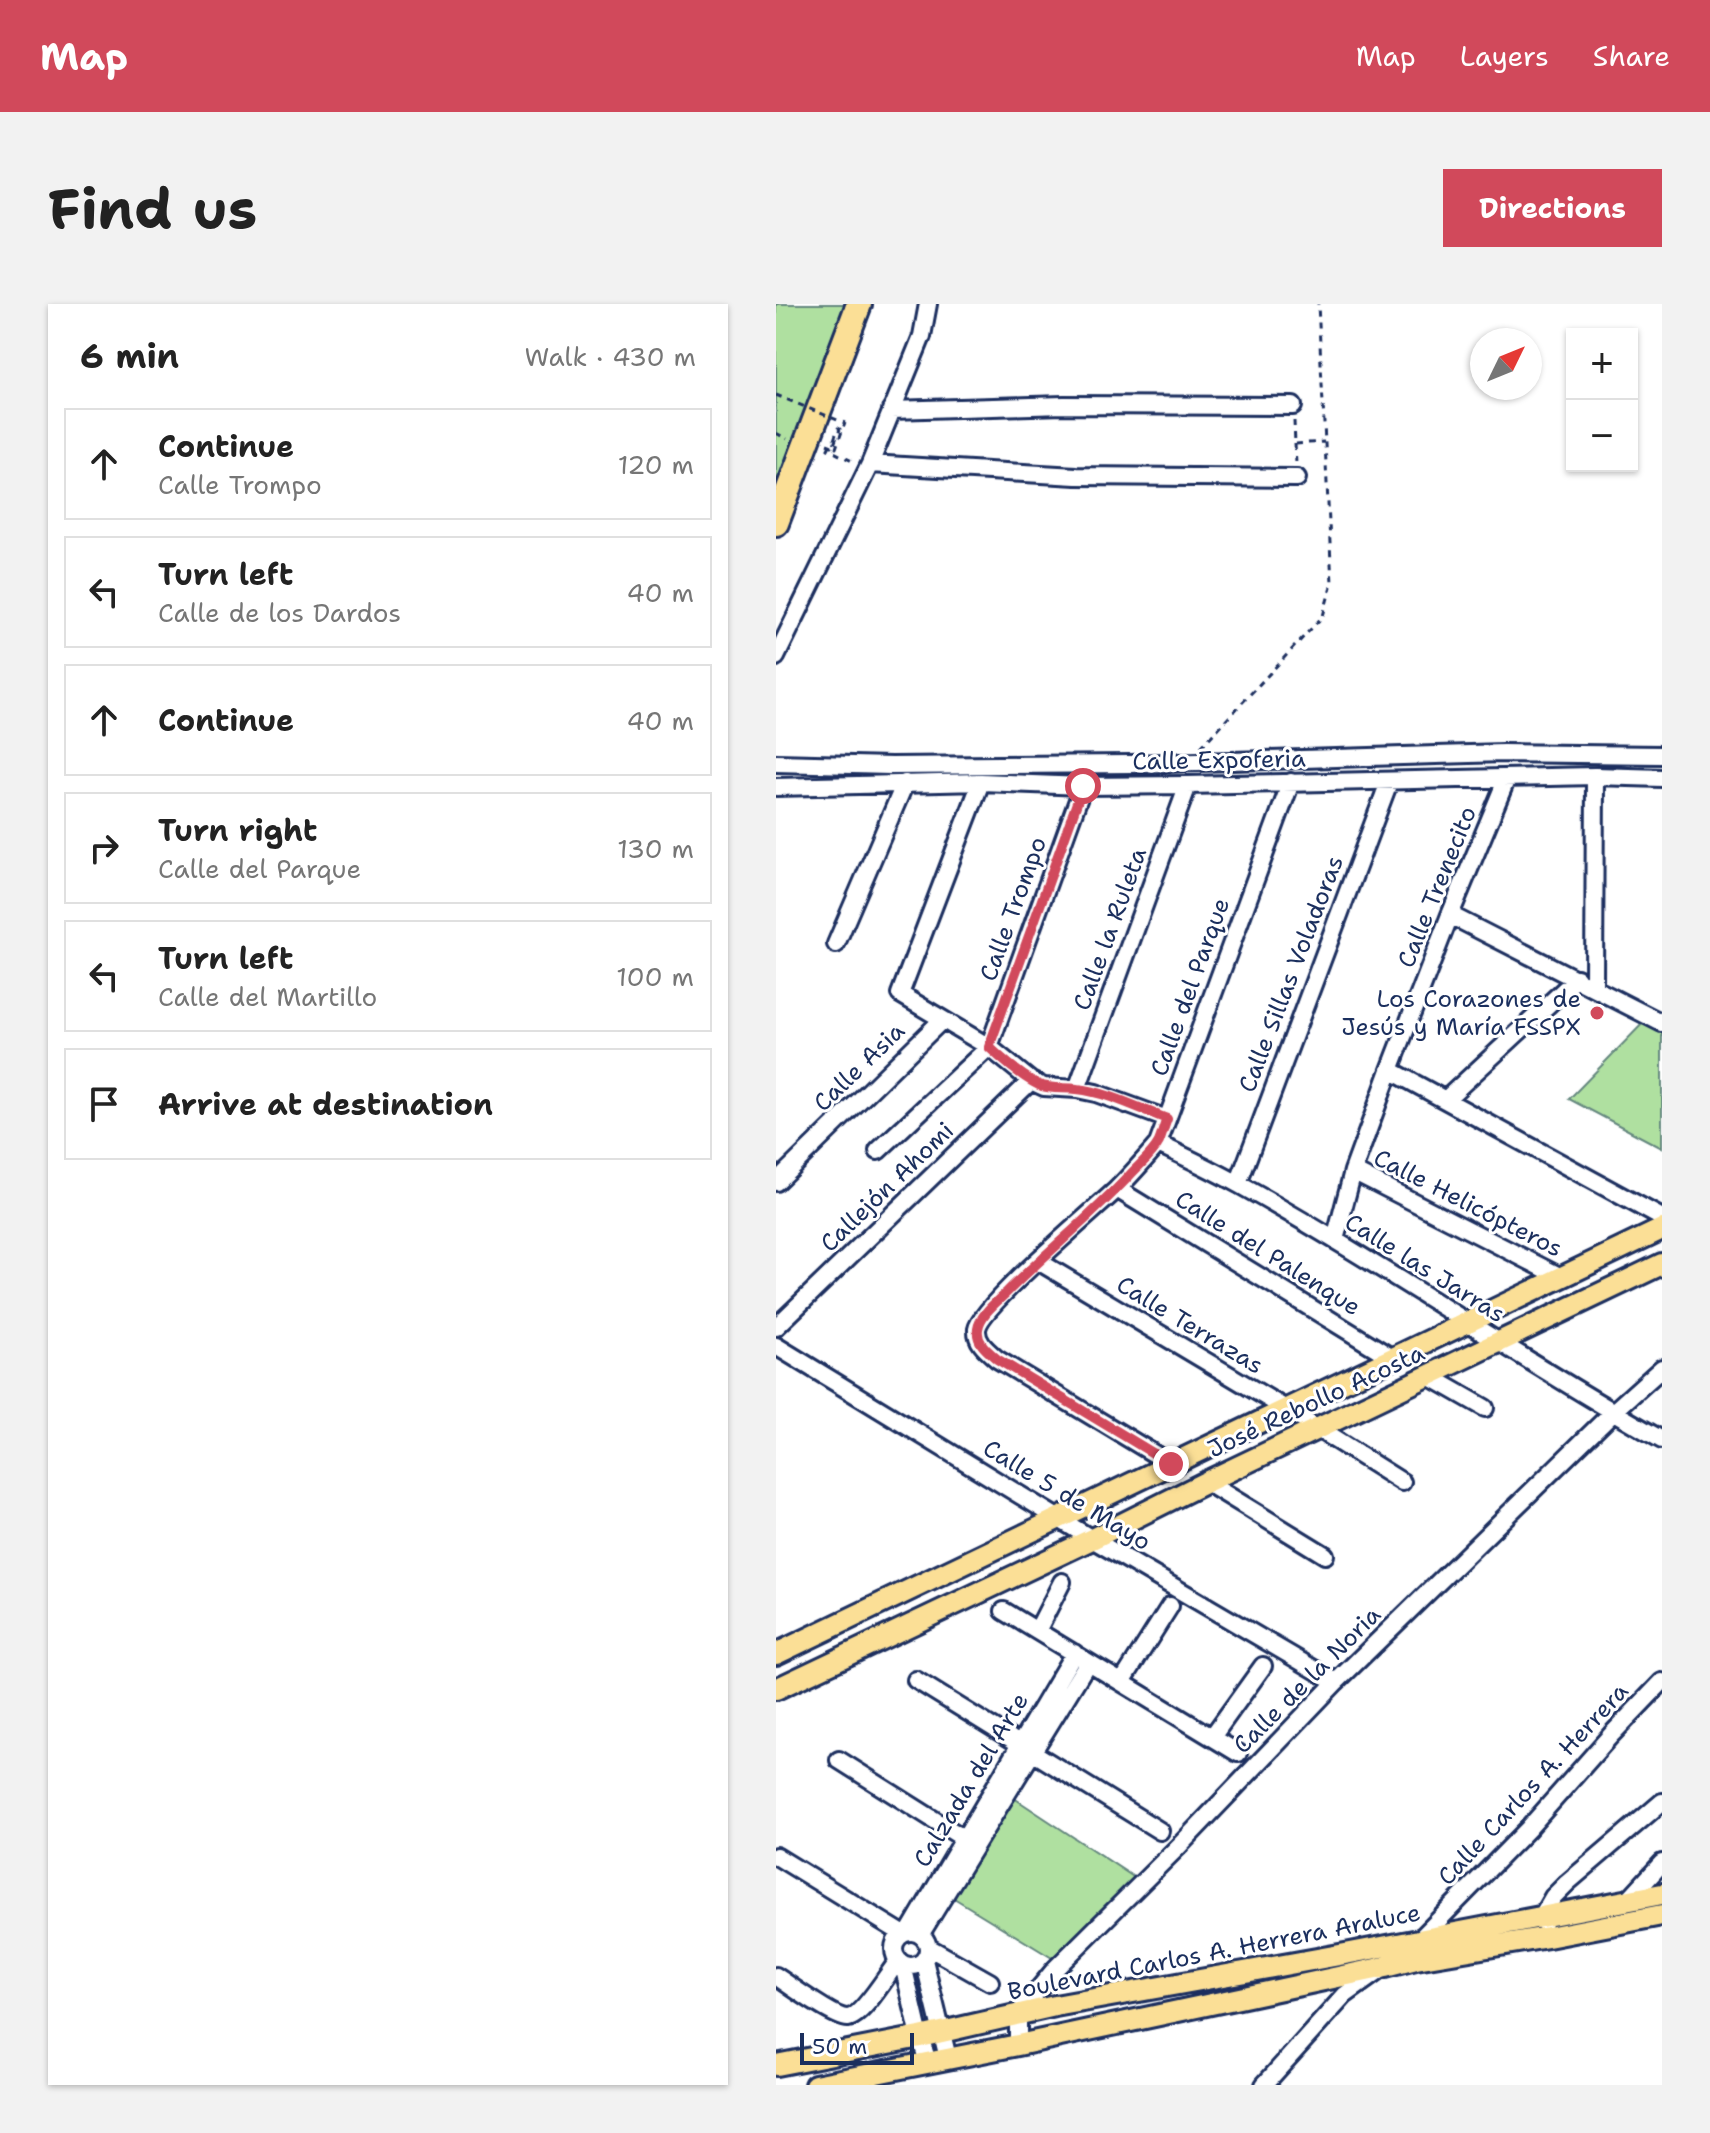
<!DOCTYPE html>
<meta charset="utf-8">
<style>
body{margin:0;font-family:"Shantell Sans",sans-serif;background:#f2f2f2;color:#222}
.controls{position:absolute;right:24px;top:24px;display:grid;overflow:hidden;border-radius:0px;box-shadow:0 2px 6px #0004}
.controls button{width:72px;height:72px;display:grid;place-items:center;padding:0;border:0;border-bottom:2px solid #e0e0e0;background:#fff;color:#222;font:40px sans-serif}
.compass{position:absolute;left:694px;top:24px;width:72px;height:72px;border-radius:50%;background:#fff;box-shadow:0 2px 6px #0004;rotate:47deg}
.scale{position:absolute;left:24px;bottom:20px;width:114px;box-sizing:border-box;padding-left:8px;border:4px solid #1b2f5e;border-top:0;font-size:22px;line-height:28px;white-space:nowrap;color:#1b2f5e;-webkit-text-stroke:6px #fff;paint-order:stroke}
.stop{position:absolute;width:24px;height:24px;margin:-18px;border:6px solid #d1495b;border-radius:50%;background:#fff}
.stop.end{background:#d1495b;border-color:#fff;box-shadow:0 2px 8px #0008}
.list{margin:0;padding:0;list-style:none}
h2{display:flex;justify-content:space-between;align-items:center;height:104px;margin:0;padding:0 32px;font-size:34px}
h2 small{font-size:26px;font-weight:400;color:#767676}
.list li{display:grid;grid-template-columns:52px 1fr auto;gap:24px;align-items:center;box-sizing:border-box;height:112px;margin:0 16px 16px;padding:0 16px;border:2px solid #e0e0e0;border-radius:0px}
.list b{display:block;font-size:30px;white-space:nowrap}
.list p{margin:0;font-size:26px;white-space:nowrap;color:#767676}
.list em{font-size:26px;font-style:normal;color:#767676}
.icon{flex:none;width:44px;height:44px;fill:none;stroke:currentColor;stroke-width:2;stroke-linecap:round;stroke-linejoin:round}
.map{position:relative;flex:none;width:886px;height:1781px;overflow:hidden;border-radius:0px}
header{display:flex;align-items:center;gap:48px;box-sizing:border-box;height:112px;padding:0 40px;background:#d1495b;color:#fff}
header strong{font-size:38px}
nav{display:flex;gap:44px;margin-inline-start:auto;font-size:28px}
.intro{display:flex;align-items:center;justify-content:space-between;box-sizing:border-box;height:192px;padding:0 48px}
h1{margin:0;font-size:56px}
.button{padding:20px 36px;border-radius:0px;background:#d1495b;color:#fff;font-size:28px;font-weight:700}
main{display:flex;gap:48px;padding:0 48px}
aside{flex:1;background:#fff;border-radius:0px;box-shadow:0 2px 6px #0004}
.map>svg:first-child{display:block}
</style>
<header>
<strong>Map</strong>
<nav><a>Map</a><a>Layers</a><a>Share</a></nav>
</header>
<div class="intro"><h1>Find us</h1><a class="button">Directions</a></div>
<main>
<aside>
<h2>6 min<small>Walk · 430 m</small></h2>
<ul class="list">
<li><svg class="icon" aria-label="ahead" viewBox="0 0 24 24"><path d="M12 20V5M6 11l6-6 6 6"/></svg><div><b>Continue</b><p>Calle Trompo</p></div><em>120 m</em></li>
<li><svg class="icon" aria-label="left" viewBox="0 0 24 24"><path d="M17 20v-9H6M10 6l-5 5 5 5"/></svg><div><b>Turn left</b><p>Calle de los Dardos</p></div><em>40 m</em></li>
<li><svg class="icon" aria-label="ahead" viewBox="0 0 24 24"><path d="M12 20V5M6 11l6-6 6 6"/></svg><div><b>Continue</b></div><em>40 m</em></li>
<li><svg class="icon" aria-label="right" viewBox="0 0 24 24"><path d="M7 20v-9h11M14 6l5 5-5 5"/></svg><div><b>Turn right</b><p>Calle del Parque</p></div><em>130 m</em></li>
<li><svg class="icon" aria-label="left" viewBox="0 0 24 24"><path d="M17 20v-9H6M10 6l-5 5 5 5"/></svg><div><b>Turn left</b><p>Calle del Martillo</p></div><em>100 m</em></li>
<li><svg class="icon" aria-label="arrive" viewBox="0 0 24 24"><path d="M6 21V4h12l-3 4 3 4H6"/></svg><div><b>Arrive at destination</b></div></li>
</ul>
</aside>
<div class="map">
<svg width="886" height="1781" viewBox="0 0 886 1781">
<rect width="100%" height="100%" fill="#fff"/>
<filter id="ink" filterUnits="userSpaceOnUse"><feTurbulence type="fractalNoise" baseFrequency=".0125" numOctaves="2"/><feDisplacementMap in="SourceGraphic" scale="16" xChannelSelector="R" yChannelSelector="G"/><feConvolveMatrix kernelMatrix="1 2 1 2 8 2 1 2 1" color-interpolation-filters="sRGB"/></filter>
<g filter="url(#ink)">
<!-- green -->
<path fill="#afe0a0" stroke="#65887f" stroke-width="2" d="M0,0H74L0,198Z
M873,713L886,720V844L793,795Z
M235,1492L359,1574L281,1657L173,1591Z"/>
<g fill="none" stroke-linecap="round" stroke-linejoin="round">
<defs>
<path id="minor" d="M115,106L288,101L517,102
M94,160L300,172L521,174
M0,353L94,160L146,32L152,0
M0,459L115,462L355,460L727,449L886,451
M205,478L124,690L213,743L255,777L268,783L301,785L320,789L391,815
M0,483L205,478L307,482L412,481L819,472L886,474
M674,611L886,719
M60,640L129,479
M818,683L819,472
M614,766L886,914
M301,785L412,481
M669,796L801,674
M382,840C410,853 437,866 464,881C608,961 743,1055 886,1136
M102,847L213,743L307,482
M577,867L785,973
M0,878L166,716
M462,880L613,478
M341,885L618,1055
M559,936L577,867L614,766L674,611L731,474
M262,957L510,1105L626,1178
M0,1023L255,777
M0,1042L316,1235L560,1378
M653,1072L709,1104
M395,1160L221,1055C212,1047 200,1039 201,1025C204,1002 318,907 341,885C355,871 369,855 382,840L515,478
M430,1178L549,1251
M228,1307L462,1449
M261,1327L286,1278
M140,1376L384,1527
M346,1378L394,1302
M436,1433L487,1362
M63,1456L195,1539
M0,1552L127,1630
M852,1596L886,1559
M768,1619L766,1612L777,1593L791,1579L886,1498
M118 1645a17 17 0 1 1 34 0a17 17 0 1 1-34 0Z
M133,1628L298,1349
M144,1631L312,1358
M642,1640L643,1636L752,1525L835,1431L886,1378
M152,1643L214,1678
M148,1656L172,1754
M127,1661L144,1733L152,1758
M0,1672C13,1681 60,1715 72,1714C87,1712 112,1669 122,1657
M242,1741V1710L279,1665L404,1541L560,1378L837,1108L886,1064
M488,1781L569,1691L604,1666"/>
<path id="major" d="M0,1350L886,925
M0,1385L316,1235L430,1178L886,960
M0,1761L144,1733L279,1702L569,1650L886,1590
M39,1781L242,1741L609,1663L640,1655L772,1633L886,1611"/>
<path id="highway" d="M0,219L83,0"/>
</defs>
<!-- minor casing -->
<use href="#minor" stroke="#1b2f5e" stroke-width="22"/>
<!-- major casing -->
<use href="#major" stroke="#1b2f5e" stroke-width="26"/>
<!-- highway casing -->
<use href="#highway" stroke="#1b2f5e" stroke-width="30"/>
<!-- path -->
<path stroke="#1b2f5e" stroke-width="3" stroke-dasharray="6 6" stroke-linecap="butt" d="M518,117L519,140L548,138
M0,129L11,135
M51,140L56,142L62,124L64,125L57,143L60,144L69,119
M519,140L520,160
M54,141L52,145L78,158
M425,443L547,312L556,279L542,0"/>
<!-- minor -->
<use href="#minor" stroke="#fff" stroke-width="16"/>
<!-- major -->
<use href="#major" stroke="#fbdf96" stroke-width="20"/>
<!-- highway -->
<use href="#highway" stroke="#fbdf96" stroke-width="24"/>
<!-- path-bridge -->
<path stroke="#1b2f5e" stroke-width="3" stroke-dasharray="6 6" stroke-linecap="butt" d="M0,91L69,119"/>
</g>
</g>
<g fill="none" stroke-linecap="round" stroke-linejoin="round" filter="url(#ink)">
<!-- route -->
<path stroke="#d1495b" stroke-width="10" d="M307,482L213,743C228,757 245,772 263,781C276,786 288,783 301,785C331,788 362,804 391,815C388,822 386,831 383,838C377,850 363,861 354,871C316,912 272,947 232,987C222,997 204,1010 202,1025C200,1039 212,1047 221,1055L395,1160"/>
</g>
<!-- markers -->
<circle fill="#d1495b" stroke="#fff" stroke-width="3" cx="821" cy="709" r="8"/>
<g text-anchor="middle" stroke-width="6" stroke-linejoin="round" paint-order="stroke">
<!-- street labels -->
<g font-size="24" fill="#1b2f5e" stroke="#fff">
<text transform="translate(443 456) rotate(-1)" y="8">Calle Expoferia</text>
<text transform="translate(661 583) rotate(-68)" y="8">Calle Trenecito</text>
<text transform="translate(237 605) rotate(-70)" y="8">Calle Trompo</text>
<text transform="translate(334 625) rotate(-70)" y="8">Calle la Ruleta</text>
<text transform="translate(515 670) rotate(-69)" y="8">Calle Sillas Voladoras</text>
<text transform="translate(414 683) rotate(-70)" y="8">Calle del Parque</text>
<text transform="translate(83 763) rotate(-44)" y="8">Calle Asia</text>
<text transform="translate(111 883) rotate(-44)" y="8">Callejón Ahomi</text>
<text transform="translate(692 899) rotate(27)" y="8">Calle Helicópteros</text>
<text transform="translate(492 949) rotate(32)" y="8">Calle del Palenque</text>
<text transform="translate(649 964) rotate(32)" y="8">Calle las Jarras</text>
<text transform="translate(414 1021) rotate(31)" y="8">Calle Terrazas</text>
<text transform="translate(540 1097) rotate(-25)" y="8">José Rebollo Acosta</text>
<text transform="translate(291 1191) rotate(31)" y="8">Calle 5 de Mayo</text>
<text transform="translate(531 1376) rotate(-45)" y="8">Calle de la Noria</text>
<text transform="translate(195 1476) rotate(-59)" y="8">Calzada del Arte</text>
<text transform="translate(757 1480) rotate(-47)" y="8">Calle Carlos A. Herrera</text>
<text transform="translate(438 1648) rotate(-11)" y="8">Boulevard Carlos A. Herrera Araluce</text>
</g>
<!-- poi labels -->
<g font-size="24" fill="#1b2f5e" stroke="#fff" text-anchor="end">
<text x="805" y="703">Los Corazones de<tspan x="805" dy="28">Jesús y María FSSPX</tspan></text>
</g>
</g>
</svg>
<div class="controls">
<button>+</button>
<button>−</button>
</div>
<svg class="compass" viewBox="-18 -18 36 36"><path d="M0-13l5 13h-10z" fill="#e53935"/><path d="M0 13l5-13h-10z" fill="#767676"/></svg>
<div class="scale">50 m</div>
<div class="stop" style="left:307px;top:482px"></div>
<div class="stop end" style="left:395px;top:1160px"></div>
</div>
</main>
